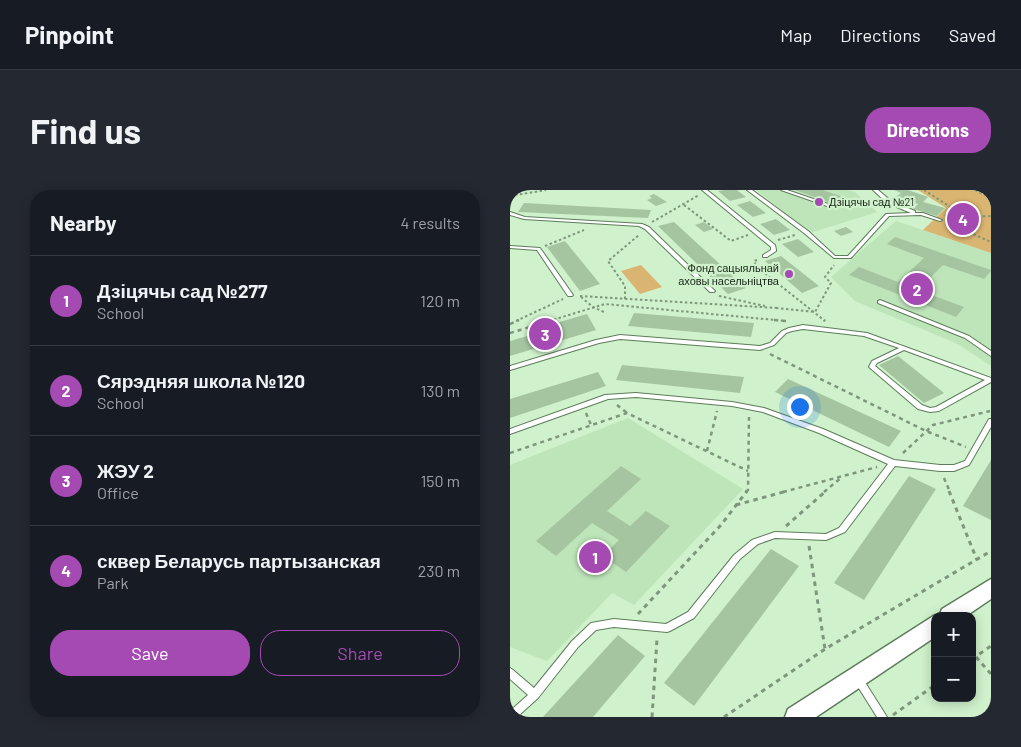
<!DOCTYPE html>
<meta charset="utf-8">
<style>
body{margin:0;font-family:Barlow,sans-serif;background:#242831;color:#f1f3f6}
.controls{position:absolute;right:15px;bottom:15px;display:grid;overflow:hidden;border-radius:10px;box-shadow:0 2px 12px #0003}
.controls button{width:45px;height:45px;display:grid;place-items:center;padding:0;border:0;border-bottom:1px solid #363941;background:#171b24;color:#f1f3f6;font:25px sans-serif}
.you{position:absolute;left:289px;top:216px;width:18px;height:18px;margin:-12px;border:4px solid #fff;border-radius:50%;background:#1a73e8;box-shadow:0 0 0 8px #1a73e833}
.badge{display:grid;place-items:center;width:32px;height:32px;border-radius:50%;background:#a549b3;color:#fff;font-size:16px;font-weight:700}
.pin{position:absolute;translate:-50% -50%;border:2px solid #fff;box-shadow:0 1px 5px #0006}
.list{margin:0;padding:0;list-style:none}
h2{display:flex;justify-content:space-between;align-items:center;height:65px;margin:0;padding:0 20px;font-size:21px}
h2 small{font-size:16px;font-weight:400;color:#9ea1a6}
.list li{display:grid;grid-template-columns:32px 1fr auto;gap:15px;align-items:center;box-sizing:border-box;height:90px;padding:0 20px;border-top:1px solid #363941}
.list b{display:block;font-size:19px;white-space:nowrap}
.list p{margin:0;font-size:16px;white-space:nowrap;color:#9ea1a6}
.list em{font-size:16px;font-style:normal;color:#9ea1a6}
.actions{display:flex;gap:10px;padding:15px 20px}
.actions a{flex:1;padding:11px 0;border:1px solid #a549b3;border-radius:20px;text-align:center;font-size:18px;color:#a549b3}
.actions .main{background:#a549b3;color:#fff}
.map{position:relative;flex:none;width:481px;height:527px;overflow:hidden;border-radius:20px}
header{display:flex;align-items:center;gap:30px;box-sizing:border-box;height:70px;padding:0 25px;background:#171b24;border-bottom:1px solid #363941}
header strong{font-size:24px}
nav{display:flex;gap:28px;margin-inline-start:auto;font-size:18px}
.intro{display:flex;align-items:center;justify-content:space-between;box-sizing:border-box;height:120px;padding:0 30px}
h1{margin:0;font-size:35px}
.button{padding:12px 22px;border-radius:20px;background:#a549b3;color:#fff;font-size:18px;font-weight:700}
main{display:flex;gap:30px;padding:0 30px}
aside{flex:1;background:#171b24;border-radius:20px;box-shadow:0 2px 12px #0003}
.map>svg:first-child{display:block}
</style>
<header>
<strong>Pinpoint</strong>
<nav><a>Map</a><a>Directions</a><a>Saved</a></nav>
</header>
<div class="intro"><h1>Find us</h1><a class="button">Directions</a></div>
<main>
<aside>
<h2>Nearby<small>4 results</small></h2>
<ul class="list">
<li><span class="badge">1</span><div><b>Дзіцячы сад №277</b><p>School</p></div><em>120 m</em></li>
<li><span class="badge">2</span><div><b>Сярэдняя школа №120</b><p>School</p></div><em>130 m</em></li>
<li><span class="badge">3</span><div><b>ЖЭУ 2</b><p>Office</p></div><em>150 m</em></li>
<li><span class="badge">4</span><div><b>сквер Беларусь партызанская</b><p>Park</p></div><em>230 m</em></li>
</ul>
<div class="actions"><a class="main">Save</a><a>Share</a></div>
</aside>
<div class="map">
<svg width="481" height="527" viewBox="0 0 481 527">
<rect width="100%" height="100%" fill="#cff1cb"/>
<!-- built -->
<path fill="#bee4b9" d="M246,0H338L345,2L367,22L300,43Z
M386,31L481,63V176L448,154L345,111L321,87Z
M118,228L233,299L124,415L102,403L37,471L0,457V275Z"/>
<!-- green -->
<path fill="#dab571" d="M408,0H481V63L413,40L436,18Z
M131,75L152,97L130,104L111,81Z"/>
<!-- building -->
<path fill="#a5c5a1" d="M214,0H227L236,7L220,11L208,1Z
M285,0H313L336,8L327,15Z
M384,0H398L418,7L413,12L435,18L427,26L403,19L408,14L386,7L391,3Z
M144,4L157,12L146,16L137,10L142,8L139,6Z
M240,11L256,23L243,27L227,15Z
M14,13L141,20L138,28L8,22Z
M266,29L280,40L264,45L250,34Z
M164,32L236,98L218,104L148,36Z
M194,32L203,39L194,42L185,35Z
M336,37L343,42L331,46L324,41Z
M385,47L481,80V81L474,89L433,75L408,100L454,117L446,127L339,85L349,77L388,92L414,68L377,54Z
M288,49L304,62L288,67L272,54Z
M55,51L90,94L70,101L37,57Z
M271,66L309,96L292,103L255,71Z
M124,123L244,133L241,147L118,136Z
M77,124L86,140L0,166V151L48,137L46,133Z
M388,166L434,203L414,213L369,175Z
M112,175L234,187L230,203L106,190Z
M88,182L96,196L0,228V209Z
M278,189L391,241L379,257L265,202Z
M481,270V330L453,316Z
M111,276L131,289L97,321L120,336L136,321L160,336L116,382L93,366L109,350L82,333L46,366L26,351Z
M399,286L426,299L354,410L324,393Z
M261,359L289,376L184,516L154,493Z
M108,445L135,466L83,527H33Z"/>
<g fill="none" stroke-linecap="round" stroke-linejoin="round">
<defs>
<path id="service" d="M192,0H197L265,55L266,60V61L257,67H253V65L261,60V57Z
M237,0H242L298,41L325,66H338L376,24L401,23L377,13L363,0H368L381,11L405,21V23H413L432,30L430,31L411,25L379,26L341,68H324L294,43Z
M271,0H277L321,15L317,16Z
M0,22L15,27L132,34L139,37L205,101L204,102H200L135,39L129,36L14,29L0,25Z
M0,56L30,58L63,105L62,106H58L27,60L0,58Z
M370,110L459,146L481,161V166L455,148L368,113V111Z
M293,135L357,143L481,188V192L429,221L420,222L408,219L359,177L362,171L389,158L354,146L293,139L282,141L276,143L264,155L250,160L110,149L89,153L0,180V176L86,150L110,145L250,156L260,153L272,141L279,138ZM394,160L475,190L426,217L420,218L412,215L365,176L367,173Z
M126,203L222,212L254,218L313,239L384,270L430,275H444L455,271L479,229H481V237L459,275L444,281H430L385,276L335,342L316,350L265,348L248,354L230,369L184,428L160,441L157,442L104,437L86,440L68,457L28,508L7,527H0V521L18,505L0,489V478L3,480L24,498L62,451L81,433L104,429L156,434L178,422L224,365L242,350L265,342L316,344L329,338L378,274L309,243L253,222L222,216L126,207L98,209L0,244V239L95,205Z
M348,484L351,486L377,527H367L345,492L343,489L345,486Z"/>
<path id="tertiary" d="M481,389V409L456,426H429L432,419Z
M425,425V447L306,527H275L278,519Z"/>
</defs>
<!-- service casing -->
<use href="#service" stroke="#5e7c5b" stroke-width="2"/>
<!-- tertiary casing -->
<use href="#tertiary" stroke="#5e7c5b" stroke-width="3"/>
<!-- path-far2 -->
<path stroke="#7e967b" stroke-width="2" stroke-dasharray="2.5 2.5" stroke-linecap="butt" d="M414,0L453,25
M465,0L481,8
M0,6L36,0
M174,15L221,51L238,45
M435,26L443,18
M438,28L481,26
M142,32L189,5
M436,32L481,52
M268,50L285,45
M35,56L74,40
M247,70L244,71L247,77L315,131
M70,106L267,118
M209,106L255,116
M71,107L83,117L96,123
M115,109V96L98,71L129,45
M266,118L305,122L321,93L315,87L324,75
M6,131L53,109
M39,131L95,114L276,131"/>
<!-- path-far1 -->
<path stroke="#7e967b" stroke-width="2.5" stroke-dasharray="4 4" stroke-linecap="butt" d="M264,130L276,131
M314,130L315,131
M0,134L9,130
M0,143L43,130
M260,164L416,241L456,257
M107,215L117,223
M76,223L81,235
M197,261L207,221
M0,263L117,223L238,281
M393,263L423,235L480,221
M434,288L440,302
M236,302L238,300L239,227
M273,302L367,277
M314,302L332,287"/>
<!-- path -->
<path stroke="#7e967b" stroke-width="3" stroke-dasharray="4.5 4.5" stroke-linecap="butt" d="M439,301L467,370
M226,315L277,301
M276,336L316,301
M299,356L315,459
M128,424L211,335L237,301
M466,467L481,484
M462,469L481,456
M383,525L425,495
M142,527L147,449
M214,527L315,459L481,361"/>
<!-- service -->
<use href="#service" fill="#fff" fill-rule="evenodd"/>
<!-- tertiary -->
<use href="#tertiary" fill="#fff" fill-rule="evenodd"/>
</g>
<!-- markers -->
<g fill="#a549b3" stroke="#cff1cb" stroke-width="2">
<circle cx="309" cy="12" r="5"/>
<circle cx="279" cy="84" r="5"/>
</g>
<g text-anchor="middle" stroke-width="4.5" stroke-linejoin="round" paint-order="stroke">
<!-- far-poi labels -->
<g font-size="11" fill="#1b2719" stroke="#cff1cb" text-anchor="start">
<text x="319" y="16">Дзіцячы сад №21</text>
<text x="269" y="82" text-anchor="end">Фонд сацыяльнай<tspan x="269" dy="13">аховы насельніцтва</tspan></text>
</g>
</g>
</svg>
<div class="controls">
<button>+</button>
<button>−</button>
</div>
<div class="you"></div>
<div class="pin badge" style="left:85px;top:367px">1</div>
<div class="pin badge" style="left:407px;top:99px">2</div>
<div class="pin badge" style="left:35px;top:144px">3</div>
<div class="pin badge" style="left:453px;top:29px">4</div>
</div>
</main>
